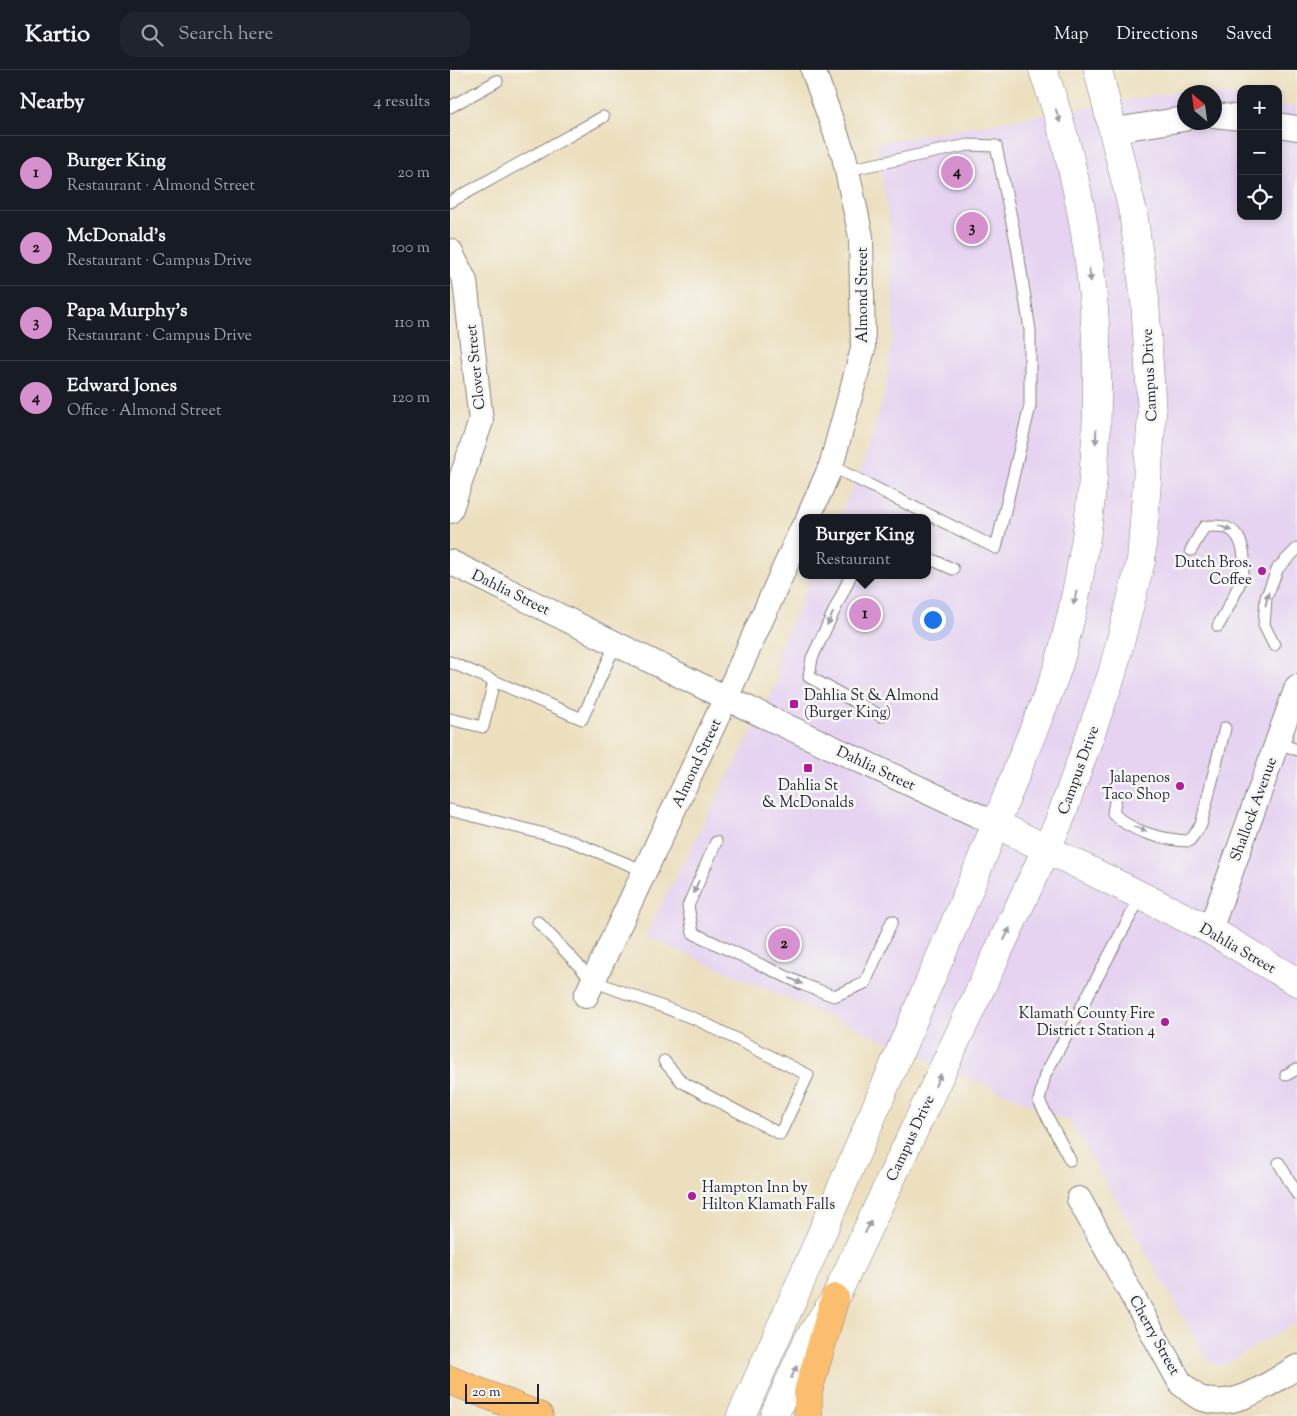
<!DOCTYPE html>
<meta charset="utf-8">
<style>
body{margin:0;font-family:"Sorts Mill Goudy",serif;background:#20242c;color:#f1f3f6}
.controls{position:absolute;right:15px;top:15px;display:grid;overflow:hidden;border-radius:10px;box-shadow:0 2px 8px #0003}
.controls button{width:45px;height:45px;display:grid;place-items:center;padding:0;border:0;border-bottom:1px solid #363941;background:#171b24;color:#f1f3f6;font:25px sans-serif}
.compass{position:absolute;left:727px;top:15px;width:45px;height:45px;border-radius:50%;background:#171b24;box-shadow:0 2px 8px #0003;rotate:331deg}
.scale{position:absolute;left:15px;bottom:12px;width:74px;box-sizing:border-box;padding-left:5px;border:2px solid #22223b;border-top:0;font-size:14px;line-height:18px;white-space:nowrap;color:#22223b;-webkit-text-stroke:4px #f6f6f2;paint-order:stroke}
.you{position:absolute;left:482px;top:549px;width:18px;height:18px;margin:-12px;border:4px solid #fff;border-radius:50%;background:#1a73e8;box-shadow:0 0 0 8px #1a73e833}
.badge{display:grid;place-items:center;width:32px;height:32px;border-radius:50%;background:#d690ce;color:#111;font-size:16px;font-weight:700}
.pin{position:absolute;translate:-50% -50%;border:2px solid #fff;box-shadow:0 1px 5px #0006}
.popup{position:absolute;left:349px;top:444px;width:132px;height:65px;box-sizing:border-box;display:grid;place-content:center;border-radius:10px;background:#171b24;filter:drop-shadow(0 1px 4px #0005);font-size:16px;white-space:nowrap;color:#9ea1a6}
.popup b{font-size:19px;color:#f1f3f6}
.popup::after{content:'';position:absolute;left:50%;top:100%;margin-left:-10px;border:10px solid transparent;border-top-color:#171b24}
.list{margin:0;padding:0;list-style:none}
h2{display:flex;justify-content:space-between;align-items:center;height:65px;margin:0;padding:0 20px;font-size:21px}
h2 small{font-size:16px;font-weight:400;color:#9ea1a6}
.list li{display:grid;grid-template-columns:32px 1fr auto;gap:15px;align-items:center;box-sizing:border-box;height:75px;padding:0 20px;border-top:1px solid #363941}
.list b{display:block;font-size:19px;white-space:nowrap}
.list p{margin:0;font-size:16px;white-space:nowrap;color:#9ea1a6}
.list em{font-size:16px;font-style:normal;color:#9ea1a6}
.icon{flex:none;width:28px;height:28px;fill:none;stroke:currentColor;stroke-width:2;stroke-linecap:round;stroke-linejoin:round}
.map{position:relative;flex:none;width:847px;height:1346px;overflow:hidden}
header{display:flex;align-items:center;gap:30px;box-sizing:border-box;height:70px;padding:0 25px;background:#171b24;border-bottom:1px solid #363941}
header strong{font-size:24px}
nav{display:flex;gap:28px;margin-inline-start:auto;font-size:18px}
.search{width:350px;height:45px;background:#20242c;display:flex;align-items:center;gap:12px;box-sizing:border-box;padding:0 18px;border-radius:15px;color:#9ea1a6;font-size:19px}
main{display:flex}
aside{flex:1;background:#171b24}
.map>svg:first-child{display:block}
</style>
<header>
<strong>Kartio</strong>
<div class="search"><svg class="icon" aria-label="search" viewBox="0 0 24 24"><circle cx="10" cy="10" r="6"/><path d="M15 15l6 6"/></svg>Search here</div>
<nav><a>Map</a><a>Directions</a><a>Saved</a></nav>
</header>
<main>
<aside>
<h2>Nearby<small>4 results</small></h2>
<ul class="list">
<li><span class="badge">1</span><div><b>Burger King</b><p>Restaurant · Almond Street</p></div><em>20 m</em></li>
<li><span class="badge">2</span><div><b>McDonald's</b><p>Restaurant · Campus Drive</p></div><em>100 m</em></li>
<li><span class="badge">3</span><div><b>Papa Murphy's</b><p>Restaurant · Campus Drive</p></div><em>110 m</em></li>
<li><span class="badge">4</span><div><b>Edward Jones</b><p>Office · Almond Street</p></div><em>120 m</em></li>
</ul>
</aside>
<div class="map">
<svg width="847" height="1346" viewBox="0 0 847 1346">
<rect width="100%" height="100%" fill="#f6f6f2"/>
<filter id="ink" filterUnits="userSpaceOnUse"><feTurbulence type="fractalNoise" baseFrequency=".02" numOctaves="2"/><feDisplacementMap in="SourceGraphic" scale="10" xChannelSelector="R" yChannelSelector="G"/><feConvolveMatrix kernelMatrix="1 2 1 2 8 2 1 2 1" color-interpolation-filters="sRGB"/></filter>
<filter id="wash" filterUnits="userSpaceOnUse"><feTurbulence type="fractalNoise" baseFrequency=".0096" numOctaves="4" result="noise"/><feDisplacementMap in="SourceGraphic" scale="20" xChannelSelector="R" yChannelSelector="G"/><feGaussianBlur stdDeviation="1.12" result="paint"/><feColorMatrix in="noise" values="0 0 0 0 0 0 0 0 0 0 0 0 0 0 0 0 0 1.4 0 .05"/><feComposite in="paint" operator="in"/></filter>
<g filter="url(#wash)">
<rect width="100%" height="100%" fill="#ecdfbd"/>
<!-- built -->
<path fill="#e5d3f1" d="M743,19L762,22H734V52H764L765,23L791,27V146H828V34L847,37V1251L773,1296L759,1292L621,1052L195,866L328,611L327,585L363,505H478V448H389L414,391L434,327L443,261L442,172L427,73Z"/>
</g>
<g filter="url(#ink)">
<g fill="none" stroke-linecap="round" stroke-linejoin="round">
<defs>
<path id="service" d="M0,37L47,11
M0,132L153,47
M381,396L546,478L580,336V260L567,176L546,76L518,75L397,100
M741,480L754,457C765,455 781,455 788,467C805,496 782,530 768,556
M478,488L503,499
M401,505L362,588L359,607L431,646
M824,575L814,555L816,528L828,498L847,479
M0,592L132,649L166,573
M0,649L33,657L44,611
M827,672L847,680
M666,726L663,743C680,762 714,770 739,771L751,755L775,658
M0,740L118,770L195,801
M266,772L238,836L243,863L354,915L384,926L415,913L442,851
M88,852L143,911L248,950L358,1005L330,1064L232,1012L214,991
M836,1005L847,999
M620,1090L589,1031L595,1005L691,826
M829,1093L847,1124"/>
<path id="minor" d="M764,45L791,48
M828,55L847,58
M665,60L734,49
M0,181L15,211L31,351L0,441
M358,448L381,396L413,279L411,167L394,86L363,0
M0,492L276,628L546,754
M760,860L847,617
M136,926L276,628L352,459
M629,1129L731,1314C737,1318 743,1325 750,1328C785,1341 818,1314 847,1297"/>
<path id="tertiary" d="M546,754L760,860L847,912
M291,1346C355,1205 415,1063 476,920C510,842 543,763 574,683C587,650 603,617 612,583C663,391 660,187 593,0
M324,1346L358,1270L385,1228L609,752L662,604L691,491L702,345L695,230L683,142L648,0"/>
<path id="primary" d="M0,1310L89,1346
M358,1346V1322L385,1228"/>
</defs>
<!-- service casing -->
<use href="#service" stroke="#87807c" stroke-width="13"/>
<!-- minor casing -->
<use href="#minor" stroke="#87807c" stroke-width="26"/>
<!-- tertiary casing -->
<use href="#tertiary" stroke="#87807c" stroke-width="29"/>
<!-- primary casing -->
<use href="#primary" stroke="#87807c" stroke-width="29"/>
<!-- service -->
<use href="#service" stroke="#fff" stroke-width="11"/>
<!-- minor -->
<use href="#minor" stroke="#fff" stroke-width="24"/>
<!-- tertiary -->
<use href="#tertiary" stroke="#fff" stroke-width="28"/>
<!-- primary -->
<use href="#primary" stroke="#fbbe6e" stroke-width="28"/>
</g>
<!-- one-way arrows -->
<defs><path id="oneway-solid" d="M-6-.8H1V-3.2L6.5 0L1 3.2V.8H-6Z" transform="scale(1.25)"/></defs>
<g fill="#9c9ca7">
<use href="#oneway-solid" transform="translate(608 46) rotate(72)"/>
<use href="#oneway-solid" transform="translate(640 205) rotate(83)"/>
<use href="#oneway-solid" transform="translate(646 367) rotate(92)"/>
<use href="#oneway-solid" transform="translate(775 458) rotate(23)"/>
<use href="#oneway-solid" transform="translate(625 528) rotate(103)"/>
<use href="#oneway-solid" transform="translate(817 529) rotate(-78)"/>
<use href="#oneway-solid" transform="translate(380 549) rotate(115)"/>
<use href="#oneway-solid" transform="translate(690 759) rotate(20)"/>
<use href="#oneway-solid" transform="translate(246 817) rotate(113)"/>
<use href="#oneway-solid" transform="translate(557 864) rotate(-65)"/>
<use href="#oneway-solid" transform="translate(346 911) rotate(25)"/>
<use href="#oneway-solid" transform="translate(488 1010) rotate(-65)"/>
<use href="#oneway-solid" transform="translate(418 1157) rotate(-65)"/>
<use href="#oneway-solid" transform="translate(344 1302) rotate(-65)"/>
</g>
</g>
<!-- markers -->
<g fill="#b5179e" stroke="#f6f6f2" stroke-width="2">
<circle cx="812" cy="501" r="5"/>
<rect x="339" y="629" width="10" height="10" rx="2.5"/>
<rect x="353" y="693" width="10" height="10" rx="2.5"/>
<circle cx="730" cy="716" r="5"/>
<circle cx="715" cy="952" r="5"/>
<circle cx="242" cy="1126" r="5"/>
</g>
<g text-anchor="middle" stroke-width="5" stroke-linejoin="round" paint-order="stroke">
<!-- street labels -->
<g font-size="15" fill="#22223b" stroke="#f6f6f2">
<text transform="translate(412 225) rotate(-90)" y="5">Almond Street</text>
<text transform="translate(25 297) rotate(-96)" y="5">Clover Street</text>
<text transform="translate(699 305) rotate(-93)" y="5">Campus Drive</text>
<text transform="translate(61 522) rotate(26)" y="5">Dahlia Street</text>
<text transform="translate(246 693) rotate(-65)" y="5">Almond Street</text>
<text transform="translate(426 698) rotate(25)" y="5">Dahlia Street</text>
<text transform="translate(628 700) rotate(-70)" y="5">Campus Drive</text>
<text transform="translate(803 739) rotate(-70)" y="5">Shallock Avenue</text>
<text transform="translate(788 878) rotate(30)" y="5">Dahlia Street</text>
<text transform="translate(460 1068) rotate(-65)" y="5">Campus Drive</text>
<text transform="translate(705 1265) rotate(61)" y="5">Cherry Street</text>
</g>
<!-- poi labels -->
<g font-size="15" fill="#22223b" stroke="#f6f6f2" text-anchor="end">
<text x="802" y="497">Dutch Bros.<tspan x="802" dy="17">Coffee</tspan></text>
<text x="354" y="630" text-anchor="start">Dahlia St &amp; Almond<tspan x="354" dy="17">(Burger King)</tspan></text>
<text x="720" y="712">Jalapenos<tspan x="720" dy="17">Taco Shop</tspan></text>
<text x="358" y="720" text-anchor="middle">Dahlia St<tspan x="358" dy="17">&amp; McDonalds</tspan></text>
<text x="705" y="948">Klamath County Fire<tspan x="705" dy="17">District 1 Station 4</tspan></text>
<text x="252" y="1122" text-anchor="start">Hampton Inn by<tspan x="252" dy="17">Hilton Klamath Falls</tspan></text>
</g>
</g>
</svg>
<div class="controls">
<button>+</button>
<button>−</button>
<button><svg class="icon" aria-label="locate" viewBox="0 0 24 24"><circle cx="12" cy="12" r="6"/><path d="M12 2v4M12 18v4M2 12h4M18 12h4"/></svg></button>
</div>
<svg class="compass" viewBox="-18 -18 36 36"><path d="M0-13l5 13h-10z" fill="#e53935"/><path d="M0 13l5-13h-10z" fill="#9ea1a6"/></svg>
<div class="scale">20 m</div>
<div class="you"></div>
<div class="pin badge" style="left:415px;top:544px">1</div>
<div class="popup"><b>Burger King</b>Restaurant</div>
<div class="pin badge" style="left:334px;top:874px">2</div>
<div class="pin badge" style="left:522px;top:158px">3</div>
<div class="pin badge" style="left:507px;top:102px">4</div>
</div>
</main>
